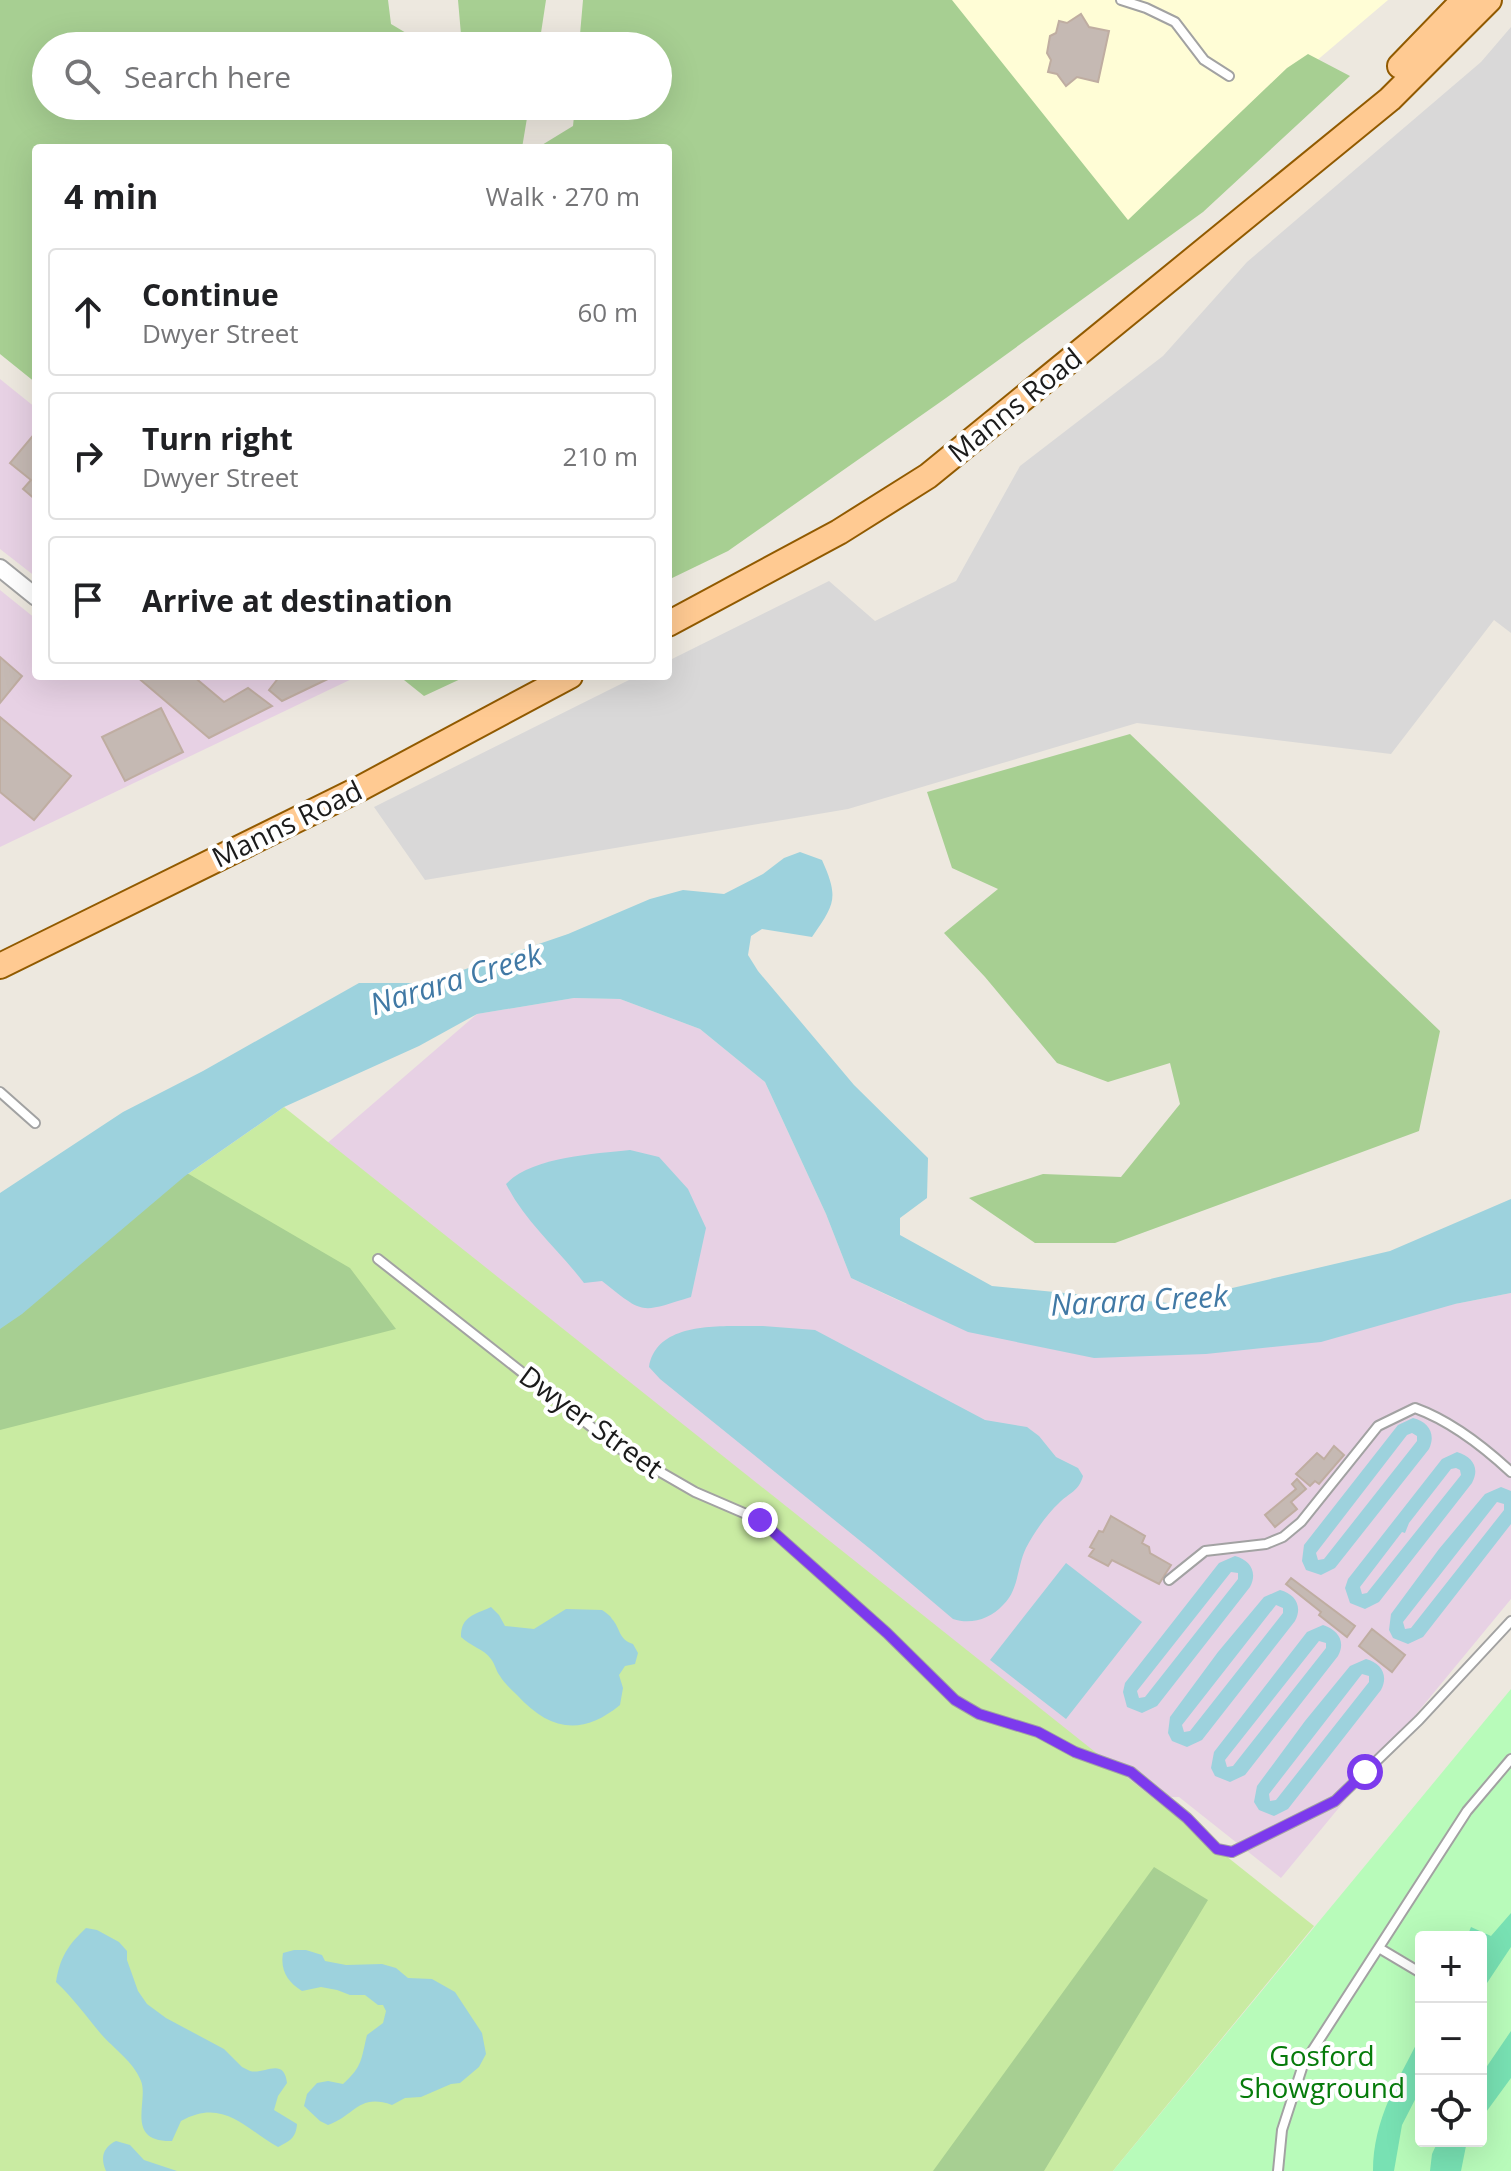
<!DOCTYPE html>
<meta charset="utf-8">
<style>
body{margin:0;font-family:"Open Sans",sans-serif;background:#f2f2f2;color:#202124}
.controls{position:absolute;right:24px;bottom:24px;display:grid;overflow:hidden;border-radius:8px;box-shadow:0 8px 32px #0002}
.controls button{width:72px;height:72px;display:grid;place-items:center;padding:0;border:0;border-bottom:2px solid #e0e0e0;background:#fff;color:#202124;font:40px sans-serif}
.stop{position:absolute;width:24px;height:24px;margin:-18px;border:6px solid #7c3aed;border-radius:50%;background:#fff}
.stop.end{background:#7c3aed;border-color:#fff;box-shadow:0 2px 8px #0008}
.list{margin:0;padding:0;list-style:none}
h2{display:flex;justify-content:space-between;align-items:center;height:104px;margin:0;padding:0 32px;font-size:34px}
h2 small{font-size:26px;font-weight:400;color:#757577}
.list li{display:grid;grid-template-columns:52px 1fr auto;gap:24px;align-items:center;box-sizing:border-box;height:128px;margin:0 16px 16px;padding:0 16px;border:2px solid #e0e0e0;border-radius:8px}
.list b{display:block;font-size:30px;white-space:nowrap}
.list p{margin:0;font-size:26px;white-space:nowrap;color:#757577}
.list em{font-size:26px;font-style:normal;color:#757577}
.icon{flex:none;width:44px;height:44px;fill:none;stroke:currentColor;stroke-width:2;stroke-linecap:round;stroke-linejoin:round}
.map{position:relative;flex:none;width:1511px;height:2171px;overflow:hidden}
.search{position:absolute;background:#fff;box-shadow:0 8px 32px #0002;left:32px;top:32px;width:640px;height:88px;display:flex;align-items:center;gap:20px;box-sizing:border-box;padding:0 28px;border-radius:44px;color:#757577;font-size:30px}
.panel{position:absolute;background:#fff;box-shadow:0 8px 32px #0002;left:32px;top:144px;width:640px;height:536px;border-radius:8px}
.map>svg:first-child{display:block}
</style>
<div class="map">
<svg width="1511" height="2171" viewBox="0 0 1511 2171">
<rect width="100%" height="100%" fill="#ede8df"/>
<!-- residential -->
<path fill="#d9d8d8" d="M1511,27V633L1494,620L1391,754L1137,723L848,809L425,880L374,807L637,676H668V661L829,581L875,621L956,581L1020,466L1163,356L1247,262L1481,62Z"/>
<!-- industrial -->
<path fill="#e7d1e4" d="M0,379L36,408V577L0,549Z
M0,590L36,619V676H358L0,847Z
M574,998L620,999L700,1029L765,1082L826,1214L851,1278L906,1304H1455L1511,1293V1599L1281,1878L1179,1797L1089,1798L317,1152L477,1014Z"/>
<!-- education -->
<path fill="#fffdd6" d="M940,0H1388L1128,221Z"/>
<!-- grass -->
<path fill="#c9eba2" d="M284,1107L1314,1926L1113,2171H0V1329L185,1176Z"/>
<!-- forest -->
<path fill="#a7cf92" d="M0,0H388L391,24L428,46H46V106H529L522,148H36V383L0,354Z
M458,0H546L539,46H462Z
M583,0H952L1128,220L1287,68L1308,54L1350,76L1203,212L946,398L728,551L668,580V148H537L573,126L575,106H658V46H579Z
M399,676H467L424,696Z
M1130,734L1440,1031L1419,1131L1115,1243H1035L969,1198L1043,1174L1121,1177L1180,1104L1170,1063L1108,1082L1057,1063L985,977L944,933L998,889L952,868L927,792Z
M187,1173L350,1268L396,1329L0,1430V1320Z
M1154,1867L1208,1900L1044,2171H933Z"/>
<!-- park -->
<path fill="#b8fbba" fill-rule="evenodd" d="M1511,1689V2171H1113ZM1421,1937H1481V2141H1421Z"/>
<!-- pitch -->
<path fill="#78e1b3" d="M1511,1913V1947L1481,1992V1937H1467L1471,1927L1491,1936Z
M1511,2031V2078L1481,2119V2075Z
M1421,2035V2088L1402,2125L1394,2171H1373C1373,2119 1399,2079 1421,2035Z
M1438,2141H1467L1461,2171H1430L1432,2154Z"/>
<!-- water -->
<path fill="#9dd2dd" fill-rule="evenodd" d="M800,852L822,860C839,898 835,904 812,937L762,929L751,936L748,955L758,971L854,1085L928,1158L927,1198L900,1218V1235L992,1286L1168,1303L1390,1251L1511,1199V1293L1455,1304L1321,1342L1206,1354L1094,1358L968,1332L851,1278L826,1214L765,1082L700,1029L620,999L574,998L477,1014L419,1046L284,1107L185,1176L22,1314L0,1329V1193L123,1112L203,1071L359,983H425L568,934L650,899L683,890L724,894L763,874L784,858Z
M630,1150L659,1157L688,1189L706,1228L691,1297C639,1313 645,1315 602,1281L584,1283C559,1250 525,1222 506,1184C531,1157 594,1154 630,1150Z
M763,1326L815,1330L985,1420L1027,1427L1039,1436L1056,1457L1078,1468L1083,1476C1079,1491 1069,1493 1059,1503C1047,1514 1033,1534 1026,1548C1017,1566 1019,1590 1003,1605C990,1619 971,1625 953,1619L874,1552L660,1379L649,1367C657,1319 726,1327 763,1326Z
M1413,1418C1429,1422 1436,1434 1429,1449L1335,1568L1321,1575L1306,1570L1302,1561L1304,1545L1398,1425ZM1412,1433L1417,1436V1441L1324,1559L1318,1560L1316,1553L1407,1435Z
M1457,1452C1473,1457 1480,1468 1472,1483L1379,1602L1365,1609L1350,1603L1345,1588L1348,1579L1442,1459ZM1456,1468L1460,1470L1461,1475L1367,1593L1362,1594L1360,1587L1402,1532L1405,1533L1409,1523L1451,1469Z
M1501,1487L1511,1491V1524L1423,1637L1408,1644L1393,1638L1389,1630L1391,1614L1439,1549L1485,1494ZM1497,1502L1504,1504V1510L1411,1628L1405,1629L1403,1622Z
M1235,1556C1250,1560 1258,1572 1250,1587L1157,1706L1142,1713L1127,1707L1123,1692L1125,1683L1219,1563ZM1231,1572L1238,1573V1579L1145,1697L1139,1698L1137,1691Z
M1066,1563L1142,1622L1066,1719L990,1660Z
M1280,1590C1295,1594 1303,1606 1295,1621L1202,1740L1187,1747L1172,1741L1168,1733L1170,1717L1218,1652L1264,1597ZM1276,1605L1283,1608V1613L1190,1731L1184,1732L1182,1725Z
M491,1607L499,1615L505,1626L534,1629L566,1609L602,1610C606,1613 610,1615 612,1619C621,1629 618,1639 633,1644L638,1653L635,1664L625,1666L619,1675L623,1688L620,1705C581,1737 549,1730 517,1695C511,1689 504,1683 500,1676C496,1671 495,1664 491,1659C484,1649 470,1646 461,1637C461,1616 474,1615 491,1607Z
M1323,1625C1338,1630 1346,1641 1338,1656L1245,1775L1230,1782L1215,1776L1211,1768L1214,1752L1307,1632ZM1319,1641L1326,1643V1648L1233,1766L1227,1767L1225,1760Z
M1366,1659C1381,1663 1389,1675 1381,1690L1288,1809L1274,1816L1259,1810L1254,1802L1257,1786L1305,1721L1350,1666ZM1362,1674L1369,1676V1682L1276,1800L1270,1801L1269,1794Z
M86,1928L97,1930L119,1942L127,1951V1960L138,1991L147,2004L166,2018L224,2049L242,2067L250,2071C264,2075 284,2056 287,2083L278,2096L274,2110L297,2124C296,2138 290,2141 278,2147C243,2127 223,2098 181,2121L172,2141C124,2142 149,2101 141,2081C133,2061 114,2049 101,2034C86,2016 73,1998 56,1982C60,1957 68,1945 86,1928Z
M294,1950H306L322,1955L325,1961L346,1965L382,1964L396,1968L408,1978L432,1979L455,1992L482,2033L486,2054L479,2067L460,2083L451,2084L421,2097L405,2098L392,2105C358,2093 355,2116 328,2125L320,2121L304,2106L307,2094L317,2083L328,2081L343,2084C363,2066 361,2059 367,2035L383,2023L386,2011L383,2005H378L365,1995H350L337,1990L321,1987L302,1991C288,1982 280,1971 283,1953Z
M116,2141L130,2145L144,2160L177,2171H106C100,2158 103,2147 116,2141Z"/>
<!-- building -->
<path fill="#c5b9b3" stroke="#bfada1" stroke-width="2" d="M1081,14L1089,27L1109,31L1098,82L1077,77L1066,86L1057,74L1048,72L1051,60L1047,53L1050,36L1056,33L1059,21L1067,23Z
M36,432V500L23,489L31,480L10,463Z
M0,657L22,676L0,703Z
M136,676H193L224,702L248,688L272,706L209,738Z
M280,676H334L282,701L269,690Z
M161,708L183,752L125,781L102,737Z
M0,717L71,776L34,820L0,792Z
M1334,1446L1344,1455L1319,1484L1315,1481L1310,1486L1296,1474L1317,1453L1324,1459Z
M1297,1479L1306,1489L1291,1502L1297,1509L1275,1527L1265,1515L1296,1489L1292,1484Z
M1111,1516L1145,1536L1142,1543L1149,1547L1150,1553L1171,1565L1159,1584L1112,1560L1108,1566L1089,1556L1094,1549L1090,1547L1099,1531L1103,1532Z
M1291,1578L1355,1626L1347,1637L1319,1615L1321,1612L1286,1584Z
M1372,1629L1405,1655L1392,1672L1359,1646Z"/>
<g fill="none" stroke-linecap="round" stroke-linejoin="round">
<defs>
<path id="service" d="M1121,0L1146,8L1175,22L1204,60L1229,76
M0,1092L35,1123
M378,1259L617,1447L695,1492L760,1520L887,1633L955,1700L979,1714L1038,1732L1075,1752L1131,1772L1187,1818L1217,1849L1232,1852L1335,1801L1419,1720L1511,1621
M1169,1580L1205,1551L1266,1544L1283,1537L1301,1522L1378,1426L1415,1408C1451,1421 1483,1446 1511,1472
M1379,1948L1421,1973
M1278,2171L1282,2130L1303,2065L1467,1811L1511,1759"/>
<path id="minor" d="M0,568L36,597"/>
<path id="primary" d="M1400,66L1464,0
M668,624L839,532L928,476L1390,99L1489,0
M0,966L361,788L570,676"/>
</defs>
<!-- service casing -->
<use href="#service" stroke="#a2a2a2" stroke-width="12"/>
<!-- minor casing -->
<use href="#minor" stroke="#a2a2a2" stroke-width="20"/>
<!-- primary casing -->
<use href="#primary" stroke="#915a00" stroke-width="28"/>
<!-- service -->
<use href="#service" stroke="#fff" stroke-width="8"/>
<!-- minor -->
<use href="#minor" stroke="#fff" stroke-width="16"/>
<!-- primary -->
<use href="#primary" stroke="#ffca92" stroke-width="24"/>
</g>
<g fill="none" stroke-linecap="round" stroke-linejoin="round">
<!-- route -->
<path stroke="#7c3aed" stroke-width="10" d="M760,1520L887,1633L955,1700L979,1714L1038,1732L1075,1752L1131,1772L1187,1818L1217,1849L1232,1852L1335,1801L1365,1772"/>
</g>
<g text-anchor="middle" stroke-width="8" stroke-linejoin="round" paint-order="stroke">
<!-- street labels -->
<g font-size="28" fill="#1b1b1b" stroke="#fff">
<text transform="translate(1015 405) rotate(-39)" y="10">Manns Road</text>
<text transform="translate(287 824) rotate(-26)" y="10">Manns Road</text>
<text transform="translate(591 1422) rotate(36)" y="10">Dwyer Street</text>
</g>
<!-- park labels -->
<g font-size="28" fill="#067b0a" stroke="#fff">
<text x="1322" y="2066">Gosford<tspan x="1322" dy="32">Showground</tspan></text>
</g>
<!-- water labels -->
<g font-size="30" font-style="italic" fill="#4179a5" stroke="#fff">
<text transform="translate(456 980) rotate(-17)" y="10">Narara Creek</text>
<text transform="translate(1139 1301) rotate(-3)" y="10">Narara Creek</text>
</g>
</g>
</svg>
<div class="controls">
<button>+</button>
<button>−</button>
<button><svg class="icon" aria-label="locate" viewBox="0 0 24 24"><circle cx="12" cy="12" r="6"/><path d="M12 2v4M12 18v4M2 12h4M18 12h4"/></svg></button>
</div>
<div class="stop" style="left:1365px;top:1772px"></div>
<div class="stop end" style="left:760px;top:1520px"></div>
<div class="search"><svg class="icon" aria-label="search" viewBox="0 0 24 24"><circle cx="10" cy="10" r="6"/><path d="M15 15l6 6"/></svg>Search here</div>
<section class="panel">
<h2>4 min<small>Walk · 270 m</small></h2>
<ul class="list">
<li><svg class="icon" aria-label="ahead" viewBox="0 0 24 24"><path d="M12 20V5M6 11l6-6 6 6"/></svg><div><b>Continue</b><p>Dwyer Street</p></div><em>60 m</em></li>
<li><svg class="icon" aria-label="right" viewBox="0 0 24 24"><path d="M7 20v-9h11M14 6l5 5-5 5"/></svg><div><b>Turn right</b><p>Dwyer Street</p></div><em>210 m</em></li>
<li><svg class="icon" aria-label="arrive" viewBox="0 0 24 24"><path d="M6 21V4h12l-3 4 3 4H6"/></svg><div><b>Arrive at destination</b></div></li>
</ul>
</section>
</div>
